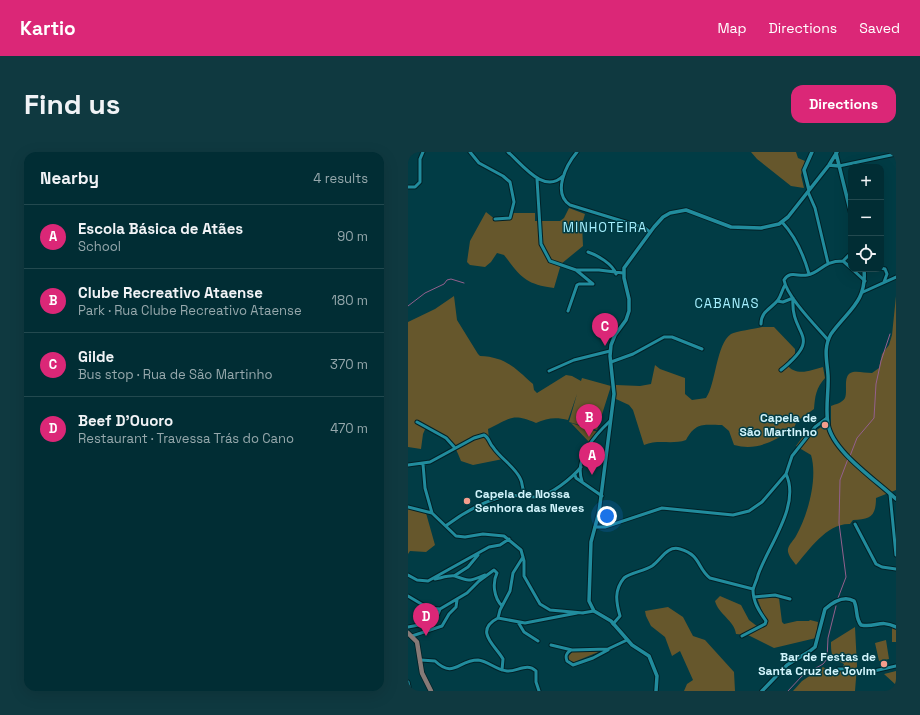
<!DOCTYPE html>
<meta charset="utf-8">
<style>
body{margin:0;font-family:"Space Grotesk",sans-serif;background:#0f3940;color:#f1f3f6}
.controls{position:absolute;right:12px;top:12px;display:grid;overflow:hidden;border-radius:8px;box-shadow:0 4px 16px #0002}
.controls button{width:36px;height:36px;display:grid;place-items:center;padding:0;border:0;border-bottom:1px solid #23494f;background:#012d34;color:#f1f3f6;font:20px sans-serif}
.you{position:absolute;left:199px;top:364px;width:14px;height:14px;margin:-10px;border:3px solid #fff;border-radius:50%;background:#1a73e8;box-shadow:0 0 0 6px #1a73e833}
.badge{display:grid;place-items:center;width:26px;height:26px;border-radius:50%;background:#db2777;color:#fff;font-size:13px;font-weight:700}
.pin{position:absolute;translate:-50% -33px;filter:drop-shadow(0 1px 2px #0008)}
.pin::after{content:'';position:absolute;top:21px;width:14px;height:12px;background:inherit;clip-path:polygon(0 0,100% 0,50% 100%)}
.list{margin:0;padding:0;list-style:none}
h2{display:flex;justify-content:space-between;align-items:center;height:52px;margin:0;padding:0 16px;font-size:17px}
h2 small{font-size:13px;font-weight:400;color:#96a8ac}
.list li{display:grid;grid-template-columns:26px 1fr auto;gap:12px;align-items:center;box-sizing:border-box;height:64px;padding:0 16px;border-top:1px solid #23494f}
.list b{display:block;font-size:15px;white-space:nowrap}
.list p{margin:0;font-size:13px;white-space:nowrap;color:#96a8ac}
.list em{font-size:13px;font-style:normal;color:#96a8ac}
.icon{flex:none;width:22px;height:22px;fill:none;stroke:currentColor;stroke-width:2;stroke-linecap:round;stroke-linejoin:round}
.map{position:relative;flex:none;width:488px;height:539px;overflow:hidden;border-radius:12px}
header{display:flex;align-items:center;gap:24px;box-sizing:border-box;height:56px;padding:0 20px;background:#db2777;color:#fff}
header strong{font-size:19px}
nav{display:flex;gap:22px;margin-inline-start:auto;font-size:14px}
.intro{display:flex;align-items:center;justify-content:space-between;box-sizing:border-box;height:96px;padding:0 24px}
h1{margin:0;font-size:28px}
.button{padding:10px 18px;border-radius:12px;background:#db2777;color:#fff;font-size:14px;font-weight:700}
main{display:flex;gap:24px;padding:0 24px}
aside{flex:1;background:#012d34;border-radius:12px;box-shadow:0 4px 16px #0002}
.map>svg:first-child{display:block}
</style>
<header>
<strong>Kartio</strong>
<nav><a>Map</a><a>Directions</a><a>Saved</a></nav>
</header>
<div class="intro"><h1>Find us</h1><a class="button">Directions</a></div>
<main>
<aside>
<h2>Nearby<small>4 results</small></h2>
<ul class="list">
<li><span class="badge">A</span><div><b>Escola Básica de Atães</b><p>School</p></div><em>90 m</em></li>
<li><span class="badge">B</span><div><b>Clube Recreativo Ataense</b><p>Park · Rua Clube Recreativo Ataense</p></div><em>180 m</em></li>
<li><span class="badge">C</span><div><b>Gilde</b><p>Bus stop · Rua de São Martinho</p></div><em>370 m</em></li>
<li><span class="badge">D</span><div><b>Beef D'Ouoro</b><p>Restaurant · Travessa Trás do Cano</p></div><em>470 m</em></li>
</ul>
</aside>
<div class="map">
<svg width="488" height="539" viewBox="0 0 488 539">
<rect width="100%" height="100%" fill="#013c45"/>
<!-- green -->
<path fill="#66572c" d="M343,0H388L390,6L397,9L393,23L396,36L383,34L349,7Z
M161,56L177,62L174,72L175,94L153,112L146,136C117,132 113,125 96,103L89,101L83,110L77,115L62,113L59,110L62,89L78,60L88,68H101L104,61H127V69H152L156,66Z
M46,144L49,168L70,202L72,204C98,205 107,216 125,232L126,238L129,241L158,223L164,224L173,229L174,226L203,234L189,278L161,270L169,242L160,268C148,265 139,266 128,271C104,261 103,266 80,277L81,287L95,307L65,313L53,309C45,288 39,283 18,275L15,282L13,297L0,295V170L27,157Z
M488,144V338L468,346C468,365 462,367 445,368L442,372C419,371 401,398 388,413C385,409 379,403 380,397C381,392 386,388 388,384C400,363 410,326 403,303L388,294L396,283L400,284L416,273L423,272V254C428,252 434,251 437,246C440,239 434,222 445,220C450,219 458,221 464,221L471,216L474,202L481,193L484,183Z
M354,175H366L387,197V204L381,207L379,213C389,225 403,218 415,215L417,226C408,236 407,244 406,257L389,269L385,278H383C365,290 348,299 326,293L321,279L314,273C295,273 288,270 278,288C264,293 250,287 236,293L225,258L221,253L208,247V233L232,234L243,232L247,213L252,217L277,226V242L284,248L298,246C308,232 308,192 323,182C328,179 347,177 354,175Z
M163,271L190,280L182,291Z
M0,355L18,361L27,393L18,400L2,399L0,402Z
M312,444L333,453L341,468L350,475L358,469L349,446L360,445L371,446L374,470L376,472L389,469H401L402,468L410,470L408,486L366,496L340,483L328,482C327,469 310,462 307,449Z
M260,455L275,465L285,484L297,488L326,520L327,539H276L279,532L285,528L272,499L264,504L257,485L243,474L238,464L237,459Z
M447,475L449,514L447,539H385L394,529L415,515L427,523L434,518L436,512C424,505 423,505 423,490Z
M484,475L488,477V490H484Z
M478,488L481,507L471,509L467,491Z
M193,499L166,510L162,509L160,505L164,500Z
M488,519V533L476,522Z"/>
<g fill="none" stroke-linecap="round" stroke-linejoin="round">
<!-- stream -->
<path stroke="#94608d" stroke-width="1" d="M0,154L17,141L36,132L39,128L43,127L56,131
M442,304L449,286L466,266L468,232L473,209L482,182
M430,446L438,425L431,371L432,328L440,307
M380,539L394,524L415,512L419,507L420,486L428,454"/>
<defs>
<path id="minor" d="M62,0L71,11L95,24L102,30L106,50L102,66L87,67
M100,0C114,12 136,43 155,24
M169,0C158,13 144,41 162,53L237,76L242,80
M431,14L488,2
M129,27L133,92L142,109L168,118H191L215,121
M0,35H7L12,30V7L15,0
M400,40L407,56L420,111
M473,45V46
M374,70C387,84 396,104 401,122
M180,100C189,103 205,112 208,122
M435,109L443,101
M473,116L477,117L479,122L476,130
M444,117L457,129
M455,140L488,125
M369,149L375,150L385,146
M160,159L169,133L171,132H185L168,118
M353,172C353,159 363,157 370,148C373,144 374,138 377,133
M420,188C408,174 379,145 376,128C382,118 390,125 399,123C414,120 414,109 435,109L443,116
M203,210L225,202L256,185H264L294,197
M373,218C417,182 382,186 385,146
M141,219L166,208L202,199
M9,270L38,286L47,296
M15,312L17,336L24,361
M0,313L22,310L66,286L76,283C81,285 81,291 85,295C92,306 106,314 112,326C116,333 112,338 121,344
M167,323L168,326L194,344
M174,329C166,307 187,283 202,269
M482,342L488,403
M0,355L24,361L48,384L57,385L75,382L96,384L113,398L116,409V424L132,452L142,458L175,461
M447,372L468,412L474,415L488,417
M39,373C55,361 77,349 97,344C107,342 117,345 128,345C141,345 165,325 173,315
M187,375H197L254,356L325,363L341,359L354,350L378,322L384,304L407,275L419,266
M0,423L9,428L20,429L81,395L92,393L101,387
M46,424L60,415L70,403
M27,427C33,426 41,423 47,424C63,430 61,429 77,423
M0,444L20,456L32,457
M346,445L367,443L382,447
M32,457L59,441L71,429L86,418L89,421C84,431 86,446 94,454
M174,461L186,459
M90,466L117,471L169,461
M90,466L92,458L102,439L105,421L115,405
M90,466C65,479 88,494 95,507L94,518
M110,470L116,480L130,489
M205,472L212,464C208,450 206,438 216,426C222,421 236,419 244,414C253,408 259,393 272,397C293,403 289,416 302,426L345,437
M0,475L16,472L30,462L32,457
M4,484L34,474L41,462L48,455L49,448
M334,484L357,472L358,469C351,459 345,450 345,438C346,433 349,428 350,423C360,394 393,353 378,322
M143,493L164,498L200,497L219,488
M163,498C158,501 157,504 159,509L165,513L185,506L200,498
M13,508L27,509C46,527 50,508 70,508C80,509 88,518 99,519C109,520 119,510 128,519V530L131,539
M430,517H438L453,522L488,514
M0,530L2,539"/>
<path id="tertiary" d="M428,1L443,62
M421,13L431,14
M401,38L396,18L404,0
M456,117C459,150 440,158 423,182C415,196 419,208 420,223C421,240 417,256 420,272C424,299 468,328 488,347
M248,539L249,524L241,504L224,493L203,469L186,459L181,449L183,390L191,360L206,242L202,204L203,193L207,183L218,168L221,159V147L216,126V116L246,75L255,65L262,61L278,58L323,75L353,76L371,72L380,65L421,13L429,0
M354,539L379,513L402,499L407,495L417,457C425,450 436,443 446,449C450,457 447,466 453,473C468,476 472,467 488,475"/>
<path id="primary" d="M0,481L9,490L14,521L23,539"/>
</defs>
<!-- minor casing -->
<use href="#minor" stroke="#022127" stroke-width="5"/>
<!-- tertiary casing -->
<use href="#tertiary" stroke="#022127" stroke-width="5.5"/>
<!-- primary casing -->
<use href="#primary" stroke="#022127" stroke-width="6"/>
<!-- minor -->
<use href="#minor" stroke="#218c9d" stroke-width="3"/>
<!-- tertiary -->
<use href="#tertiary" stroke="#218c9d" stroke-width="3.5"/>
<!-- primary -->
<use href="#primary" stroke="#877a77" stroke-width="4.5"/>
</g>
<!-- markers -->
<g fill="#f49d8c" stroke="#013c45" stroke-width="1.5">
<circle cx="417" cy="273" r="4"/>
<circle cx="59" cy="349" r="4"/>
<circle cx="476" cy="512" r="4"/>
</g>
<g text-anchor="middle" stroke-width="3" stroke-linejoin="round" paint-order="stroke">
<!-- poi labels -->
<g font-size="12" font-weight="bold" fill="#d1f4fc" stroke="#013c45" text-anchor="end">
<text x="409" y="270">Capela de<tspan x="409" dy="14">São Martinho</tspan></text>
<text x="67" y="346" text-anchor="start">Capela de Nossa<tspan x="67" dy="14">Senhora das Neves</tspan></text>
<text x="468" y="509">Bar de Festas de<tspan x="468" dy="14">Santa Cruz de Jovim</tspan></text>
</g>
<!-- neighbourhood labels -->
<g font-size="13" letter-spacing="1" fill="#a6f0ff" stroke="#013c45">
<text x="197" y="80">MINHOTEIRA</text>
<text x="319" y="156">CABANAS</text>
</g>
</g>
</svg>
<div class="controls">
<button>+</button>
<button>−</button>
<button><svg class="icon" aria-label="locate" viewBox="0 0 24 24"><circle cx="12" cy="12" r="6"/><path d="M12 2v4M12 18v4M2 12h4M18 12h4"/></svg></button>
</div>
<div class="you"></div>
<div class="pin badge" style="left:184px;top:323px">A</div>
<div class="pin badge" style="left:181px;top:285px">B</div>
<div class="pin badge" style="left:197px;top:194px">C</div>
<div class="pin badge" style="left:18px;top:484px">D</div>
</div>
</main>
